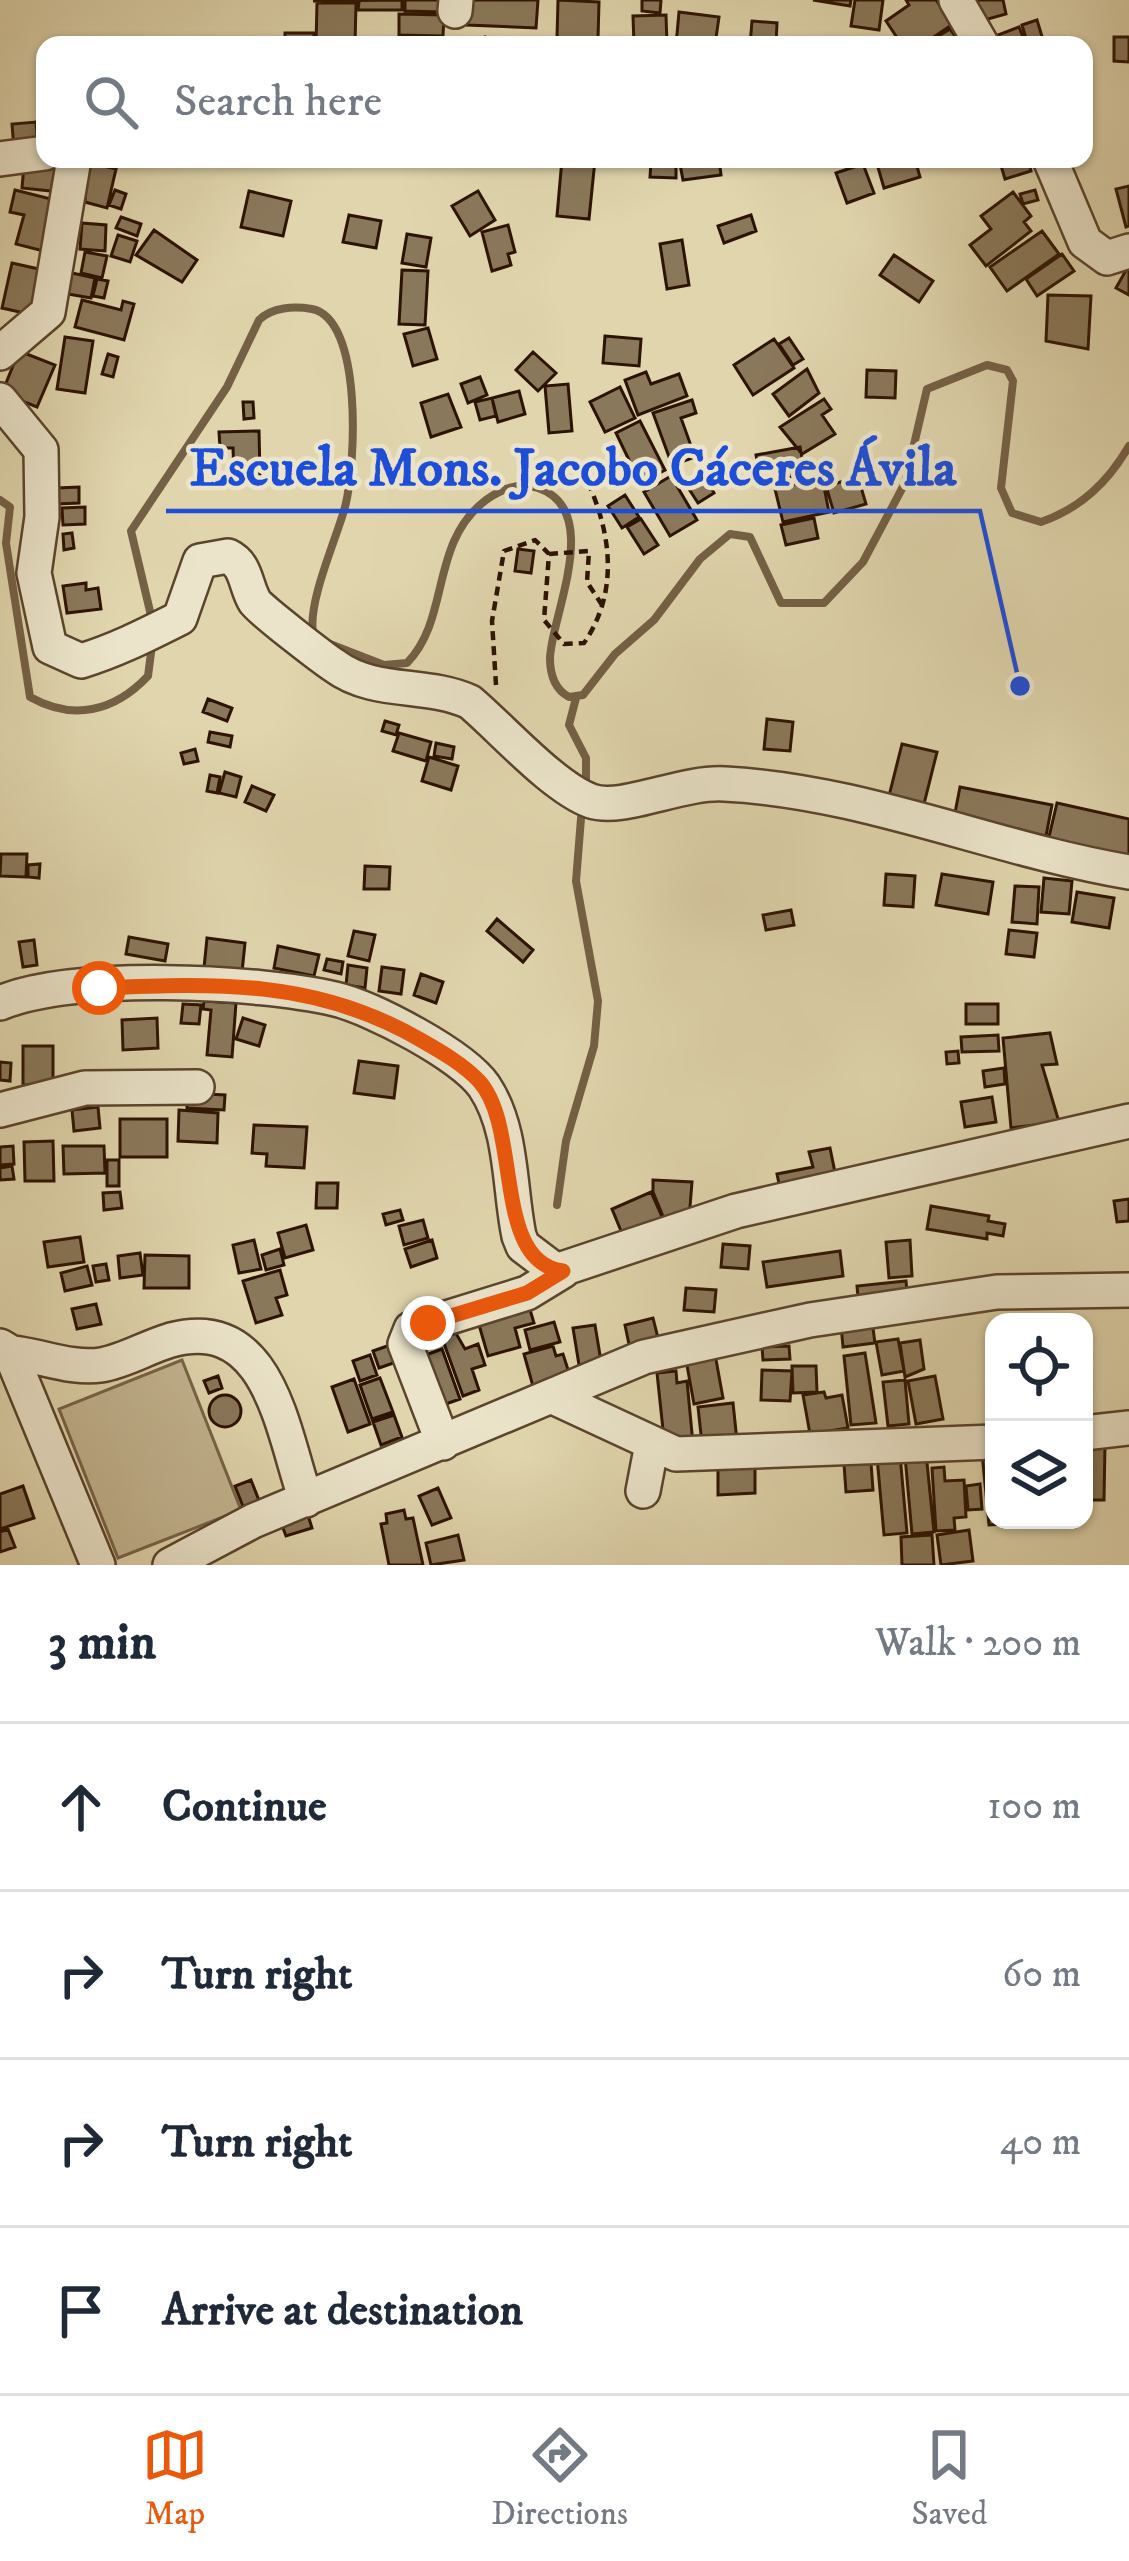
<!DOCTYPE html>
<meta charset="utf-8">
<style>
body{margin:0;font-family:"IM FELL DW Pica",serif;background:#f6f6f7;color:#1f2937}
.controls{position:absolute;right:36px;bottom:36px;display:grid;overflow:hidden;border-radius:24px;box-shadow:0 3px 9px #0004}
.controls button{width:108px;height:108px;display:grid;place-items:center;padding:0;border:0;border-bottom:3px solid #e0e1e3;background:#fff;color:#1f2937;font:60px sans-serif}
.stop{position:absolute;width:36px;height:36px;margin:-27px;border:9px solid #ea580c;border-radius:50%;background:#fff}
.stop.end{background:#ea580c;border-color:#fff;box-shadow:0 3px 12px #0008}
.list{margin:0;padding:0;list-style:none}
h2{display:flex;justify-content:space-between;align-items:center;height:156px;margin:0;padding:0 48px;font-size:51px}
h2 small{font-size:39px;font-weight:400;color:#747a83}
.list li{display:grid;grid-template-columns:78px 1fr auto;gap:36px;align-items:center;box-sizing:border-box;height:168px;padding:0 48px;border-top:3px solid #e0e1e3}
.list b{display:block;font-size:45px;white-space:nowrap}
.list em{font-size:39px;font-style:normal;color:#747a83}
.icon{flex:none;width:66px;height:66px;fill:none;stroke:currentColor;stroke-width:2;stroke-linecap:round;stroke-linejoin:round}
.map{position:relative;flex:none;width:1129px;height:1565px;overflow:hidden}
.search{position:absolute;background:#fff;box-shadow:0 3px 9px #0004;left:36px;right:36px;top:36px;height:132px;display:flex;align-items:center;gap:30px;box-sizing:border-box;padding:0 42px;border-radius:24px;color:#747a83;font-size:45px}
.sheet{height:828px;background:#fff}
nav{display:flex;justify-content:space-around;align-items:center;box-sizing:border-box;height:168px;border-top:3px solid #e0e1e3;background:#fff;font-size:33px;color:#747a83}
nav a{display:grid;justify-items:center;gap:6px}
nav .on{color:#ea580c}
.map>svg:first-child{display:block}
</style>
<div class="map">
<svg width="1129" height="1565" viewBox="0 0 1129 1565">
<rect width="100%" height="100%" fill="#e0d5ad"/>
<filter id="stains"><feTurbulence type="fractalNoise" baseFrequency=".00167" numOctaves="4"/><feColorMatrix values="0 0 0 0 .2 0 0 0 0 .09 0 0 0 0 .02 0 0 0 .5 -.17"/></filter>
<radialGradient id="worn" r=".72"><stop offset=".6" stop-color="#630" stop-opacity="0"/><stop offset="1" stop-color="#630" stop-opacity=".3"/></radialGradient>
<!-- green -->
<path fill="#c2b490" stroke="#786448" stroke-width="3" d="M182,1360L241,1510L118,1558L59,1409Z"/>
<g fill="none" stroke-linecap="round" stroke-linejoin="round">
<!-- stream -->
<path stroke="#746045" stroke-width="8" d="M0,500L10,507L6,543L30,697C73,721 114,712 148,676L152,645
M153,624L131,531L227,387L259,320C272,307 294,306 312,309C363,319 356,465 345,507C336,540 308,601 313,632
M330,644L384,665L407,663C451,618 429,543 486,500C501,489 519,482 538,488C604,510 551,617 550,658C550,674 554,689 569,697L583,695L615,654L654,620L700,559L730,534L750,537L781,603H824L863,562L905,483L927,389L987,365L1007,370L1013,381L1001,488L1012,513L1041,522C1081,508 1108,482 1129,446
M576,698L569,725L586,758V786
M557,1205L566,1141L594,1046L598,1001L576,881L582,806"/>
</g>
<!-- building -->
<path fill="#8a785a" stroke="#2d1301" stroke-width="3" d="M402,0V10H358L359,2L313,1Z
M405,0H444L443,12L405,11Z
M468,0H538L536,28L467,25Z
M558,0L599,2L598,39L557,38Z
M642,0H661L660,13L642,11Z
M813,0H851L850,6Z
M855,0H883L879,30L851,26Z
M906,0H936L953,24L922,45H902L886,21L909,5Z
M974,0H1003L1006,14L981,21Z
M317,3H356L355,45H316Z
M679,12L719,17L715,45H676Z
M399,14L444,15L443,36L399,35Z
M666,15L667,45H634L633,16Z
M1037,20L1044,43L1028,45L1022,25Z
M752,21L777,23L776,45H750Z
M1019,27L1026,45H993L990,38Z
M950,29L961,45H942L937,37Z
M285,33H314L313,45H285Z
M485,37L487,45H457L456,44Z
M1114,37H1129V62L1114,61Z
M36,122L38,147L14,149L12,124Z
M562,159L595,160L589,219L557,216Z
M633,159H676V178L650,177L651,161Z
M679,159H719L721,175L683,180Z
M892,159H915L920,177L884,188L877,164Z
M999,159H1028L1031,171L1005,179Z
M87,162L116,169L107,208L85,202Z
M863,164L874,193L847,203L836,173Z
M24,165L62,169L60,192L22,188Z
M1129,186V226L1126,227L1116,189Z
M15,190L63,202L51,253L16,244L24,215L10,212Z
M115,190L126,194L121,209L109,205Z
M1035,190L1038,200L1023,204L1020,194Z
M249,191L291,201L283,236L241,227Z
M478,191L495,220L470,236L452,206Z
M1013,192L1031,216L1024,222L1031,231L986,266L970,245L991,229L981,216Z
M349,215L381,221L376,248L343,242Z
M751,215L756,231L724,243L718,226Z
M121,217L141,224L137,236L116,228Z
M82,223L106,225L105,251L80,249Z
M508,225L515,252L508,254L511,265L492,271L482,232Z
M154,230L197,260L182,282L136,255Z
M1042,231L1059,254L1007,291L990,267Z
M407,234L431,238L426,267L402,263Z
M118,235L137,241L130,262L111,256Z
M682,240L689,285L667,289L660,244Z
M85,252L107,256L102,278L81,273Z
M1062,254L1074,271L1037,296L1026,279Z
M894,255L933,281L919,302L880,275Z
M12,263L43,270L33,315L2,308Z
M1129,265V295L1116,288Z
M402,270L428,271L425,325L399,324Z
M72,273L95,278L91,298L68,294Z
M97,279L108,281L104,298L93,296Z
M1048,295L1091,296L1088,349L1046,341Z
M82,300L121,310L123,301L134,304L124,340L75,327Z
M428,328L437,359L413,366L404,334Z
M605,336L641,339L639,366L603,363Z
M65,337L93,341L85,393L57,389Z
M789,338L803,359L793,365L779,344Z
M774,339L794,368L753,395L734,365Z
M19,351L55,365L37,407L2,393Z
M533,352L556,373L538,391L516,370Z
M108,354L118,357L113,377L102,374Z
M807,369L819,393L789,416L773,394Z
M867,370L896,371L895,398L866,397Z
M646,372L651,384L679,374L687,396L638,415L625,380Z
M480,377L487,395L468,403L461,384Z
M568,384L572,431L549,433L545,386Z
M620,387L635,418L605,432L590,402Z
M519,391L525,414L498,422L492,398Z
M448,394L461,427L431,437L421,403Z
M492,398L496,416L480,420L475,402Z
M824,399L831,409L822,415L835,434L802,454L780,427Z
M692,400L696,413L681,418L695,457L672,465L653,413Z
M243,402H253L254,418L244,419Z
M640,421L665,470L640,483L616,433Z
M259,431L260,475L234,476L233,448H220L219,432Z
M800,447L805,474L761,483L756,455Z
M704,475L714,493L698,503L687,486Z
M671,476L697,520L670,536L644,492Z
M822,477L829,512L783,522L775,489Z
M858,477L866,504L834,513L826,486Z
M79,487V503L57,504V488Z
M625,495L639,517L622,528L608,506Z
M85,507V524L63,525L62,508Z
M814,518L818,538L786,545L781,525Z
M641,519L658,545L644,554L627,527Z
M72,533L74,548L64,550L63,534Z
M518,549L534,551L531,573L515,571Z
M86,583V590L98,588L101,609L67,613L63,586Z
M208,699L232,708L227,721L203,712Z
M767,719L793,722L790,751L764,749Z
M385,721L399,725L396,735L382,731Z
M210,732L232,736L230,747L208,742Z
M399,733L431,742L426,761L393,751Z
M436,743L454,747L452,759L434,756Z
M902,744L937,752L923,808L888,800Z
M195,749L198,761L184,764L181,753Z
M429,757L458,766L451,790L422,781Z
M225,772L241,777L236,797L219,793Z
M210,775L220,777L217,793L207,791Z
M252,786L274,795L266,811L245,802Z
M960,787L1052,805L1046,836L954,818Z
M1057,803L1129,819V858L1048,841Z
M1,854H27L26,877L0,876Z
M40,864L39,878L28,877V865Z
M365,866L390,867L389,889H364Z
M886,874L915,876L913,907L884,905Z
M942,874L993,882L988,914L936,905Z
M1044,878L1072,881L1069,914L1041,912Z
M1015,886L1039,887L1037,924L1012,922Z
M1077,892L1114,898L1109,928L1072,922Z
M791,910L794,925L766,930L763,915Z
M497,919L533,950L523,962L487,931Z
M1009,930L1037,933L1034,957L1006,954Z
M354,931L375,935L369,961L348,956Z
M129,937L168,944L165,961L126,954Z
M207,938L245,943L242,972L204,968Z
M34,940L37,965L23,967L19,942Z
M278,946L319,955L314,976L274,968Z
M327,959L343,962L341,974L324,970Z
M348,965L367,968L365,988L346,985Z
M382,967L404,970L401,994L379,991Z
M421,974L443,982L436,1003L414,995Z
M204,1001L236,1003L232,1057L207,1055L211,1010L203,1009Z
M183,1004L201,1005L199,1024L181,1023Z
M966,1004H998V1024H966Z
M157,1018L158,1048L123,1050L122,1020Z
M243,1018L265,1025L259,1046L236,1039Z
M1050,1033L1057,1064L1042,1065L1059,1122L1011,1128L1003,1038Z
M998,1035L999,1051L962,1052L961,1037Z
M23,1046H53V1085H23Z
M958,1051L959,1063L947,1064L946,1052Z
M359,1061L398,1066L394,1098L354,1093Z
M0,1062L11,1063L10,1081L0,1080Z
M1004,1068L1005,1084L985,1087L983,1071Z
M187,1093L225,1095L224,1110L187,1108Z
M992,1097L996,1122L965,1127L961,1102Z
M98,1107L100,1128L74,1131L72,1110Z
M179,1110L218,1113L217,1143L178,1141Z
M120,1119H167V1157H120Z
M254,1125L307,1127L304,1168L266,1166L267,1154L252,1153Z
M53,1141L54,1181H25L24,1142Z
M13,1146L14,1164L0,1165V1147Z
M63,1146H104L105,1173L64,1174Z
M830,1148L837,1182L781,1193L777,1174L813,1167L809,1152Z
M107,1160H119V1186H107Z
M12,1166L14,1179L0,1180V1168Z
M653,1180L692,1182L689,1219L667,1226L653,1192Z
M317,1183H338L337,1208H316Z
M120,1192L122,1208L104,1210L103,1193Z
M651,1192L666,1226L626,1243L612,1209Z
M1129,1199V1221L1117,1222L1114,1201Z
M931,1206L989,1216L988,1221L1005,1224L1003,1236L987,1233V1239L927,1229Z
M400,1210L403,1220L386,1225L383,1214Z
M423,1220L428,1238L404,1245L399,1226Z
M306,1225L313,1250L285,1258L278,1233Z
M80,1237L84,1262L48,1267L44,1242Z
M254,1240L261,1269L239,1273L233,1245Z
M432,1240L437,1258L411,1267L405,1249Z
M910,1240L912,1276L889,1278L886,1242Z
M723,1244L750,1246L748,1269L721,1267Z
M280,1249L284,1265L266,1270L262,1255Z
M840,1251L843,1276L767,1287L763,1262Z
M140,1253L143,1275L120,1278L118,1256Z
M145,1255L189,1256V1288H144Z
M106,1264L109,1280L96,1282L93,1266Z
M87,1266L92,1285L65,1291L61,1273Z
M280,1270L287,1295L276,1298L282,1315L256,1323L243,1281Z
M906,1281L907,1292L858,1297L857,1286Z
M686,1288L716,1290L714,1312L684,1310Z
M528,1303L534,1323L515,1328L520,1347L488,1356L477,1318Z
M96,1304L101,1324L77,1329L72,1309Z
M653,1318L659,1342L630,1349L625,1325Z
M872,1321L875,1343L843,1347L841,1325Z
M554,1322L560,1342L530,1350L525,1330Z
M595,1325L601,1361L579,1365L573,1328Z
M454,1330L465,1349L478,1344L485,1365L472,1369L479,1390L463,1396L441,1335Z
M898,1339L904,1371L882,1375L876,1342Z
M920,1340L924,1369L905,1377L900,1343Z
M994,1340V1394L987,1341Z
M393,1344L399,1361L379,1368L373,1351Z
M553,1346L556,1356L563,1354L571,1379L534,1390L524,1354Z
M789,1346L790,1359L763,1360L762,1347Z
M442,1349L460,1399L440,1406L423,1356Z
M865,1353L876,1423L851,1425L844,1356Z
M715,1354L723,1398L694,1404L686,1360Z
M370,1355L377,1375L360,1381L353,1361Z
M792,1366H816L817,1392L793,1393Z
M762,1370L792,1371L790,1401L761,1400Z
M676,1371L677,1383L687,1381L693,1444L664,1439L657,1373Z
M218,1376L222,1388L209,1393L204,1381Z
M935,1376L943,1419L916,1424L908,1381Z
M380,1378L393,1412L372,1419L360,1385Z
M354,1379L370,1424L348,1432L332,1387Z
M905,1380L909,1424L888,1426L883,1382Z
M824,1392L826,1398L842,1395L848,1428L810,1434L803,1395Z
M209 1411a16 16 0 1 1 32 0a16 16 0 1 1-32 0Z
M733,1403L737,1441L702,1444L698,1407Z
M394,1415L402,1437L381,1445L373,1422Z
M1084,1443L1105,1444L1104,1500H1084Z
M994,1452V1520L1006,1524L989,1525L982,1453Z
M926,1453L934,1532L912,1534L905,1456Z
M900,1455L907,1533L884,1535L877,1457Z
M871,1463L873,1490L846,1492L844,1464Z
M755,1465V1493L718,1495V1467Z
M944,1467L945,1481L964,1480L966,1517L954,1518L955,1530L936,1531L932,1468Z
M251,1480L260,1503L244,1509L235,1486Z
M980,1484L982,1509L968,1510L966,1486Z
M23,1486L34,1518L0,1529V1494Z
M438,1488L451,1518L432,1525L419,1496Z
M404,1510L406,1519L413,1518L423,1565H389L381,1524L387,1523L386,1514Z
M307,1512L312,1528L286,1536L280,1520Z
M8,1529L15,1547L0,1552V1532Z
M969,1530L973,1561L941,1565L937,1535Z
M458,1535L464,1560L431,1565L426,1543Z
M932,1535L934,1565H902L901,1537Z"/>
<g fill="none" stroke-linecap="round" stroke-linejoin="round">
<defs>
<path id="minor" d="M956,0L982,45
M455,11L456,0
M0,159L45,153
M1050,159L1085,242L1107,258L1129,251
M0,353L48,312L74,159
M0,400L41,450L42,517L34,573L50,647L81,661C117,650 148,634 180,618L200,561L228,556C247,565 245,586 255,602C258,608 324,659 335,666C374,695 427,682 470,702C502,729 553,787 591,801C623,812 682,781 725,784C864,791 993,849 1129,872
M0,1003C73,972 257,981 335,999C373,1008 462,1055 484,1086C513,1129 509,1188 519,1236L523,1246L556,1271L736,1211L1129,1121
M0,1110L85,1088L197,1087
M0,1346L10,1352L98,1565
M0,1352C33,1352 68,1370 101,1365C125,1361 147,1347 171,1340C270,1314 282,1431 306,1500
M551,1396L676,1454L994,1442
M1084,1433L1129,1428
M443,1443L405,1344L411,1329L527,1293L563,1271
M643,1491L652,1444
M170,1565L253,1521L644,1357L810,1320L997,1292L1129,1290"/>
</defs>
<!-- minor casing -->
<use href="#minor" stroke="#5a442c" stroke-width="38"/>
<!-- path -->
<path stroke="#2d1301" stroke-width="4.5" stroke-dasharray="9 6" stroke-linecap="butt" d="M549,554L589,551L587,582L602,605
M496,685L492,621L504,551L535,540L549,554L544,620L564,644L584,643C623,586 609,521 579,464"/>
<!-- minor -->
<use href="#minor" stroke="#ebe4ca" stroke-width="33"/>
</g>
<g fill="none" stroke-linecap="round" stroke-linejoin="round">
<!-- route -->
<path stroke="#ea580c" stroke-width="15" d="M99,988C215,983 315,979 419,1039C440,1051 463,1064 479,1081C522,1128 492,1262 563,1271L527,1293L428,1323"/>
</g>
<!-- callouts -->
<path fill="none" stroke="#1d4ed8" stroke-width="4.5" d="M1020 686L980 511H166"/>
<circle fill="#1d4ed8" stroke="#ebe4ca" stroke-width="4.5" cx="1020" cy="686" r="12"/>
<g font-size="54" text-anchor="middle" font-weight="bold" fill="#1d4ed8" stroke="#ebe4ca" stroke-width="9" stroke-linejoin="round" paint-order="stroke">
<text x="573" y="485">Escuela Mons. Jacobo Cáceres Ávila</text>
</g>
<rect width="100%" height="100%" filter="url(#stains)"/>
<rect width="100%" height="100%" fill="url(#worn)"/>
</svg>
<div class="controls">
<button><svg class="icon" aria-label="locate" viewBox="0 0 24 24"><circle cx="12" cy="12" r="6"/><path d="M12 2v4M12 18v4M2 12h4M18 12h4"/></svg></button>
<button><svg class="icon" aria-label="layers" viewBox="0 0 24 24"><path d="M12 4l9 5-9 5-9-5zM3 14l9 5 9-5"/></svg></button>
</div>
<div class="stop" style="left:99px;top:988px"></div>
<div class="stop end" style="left:428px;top:1323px"></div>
<div class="search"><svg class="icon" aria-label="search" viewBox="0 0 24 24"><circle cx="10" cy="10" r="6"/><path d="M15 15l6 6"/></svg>Search here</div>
</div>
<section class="sheet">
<h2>3 min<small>Walk · 200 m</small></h2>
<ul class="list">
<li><svg class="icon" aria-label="ahead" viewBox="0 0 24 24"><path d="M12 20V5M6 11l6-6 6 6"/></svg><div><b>Continue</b></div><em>100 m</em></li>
<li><svg class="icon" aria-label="right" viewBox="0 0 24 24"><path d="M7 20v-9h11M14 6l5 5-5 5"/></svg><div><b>Turn right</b></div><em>60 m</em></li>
<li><svg class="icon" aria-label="right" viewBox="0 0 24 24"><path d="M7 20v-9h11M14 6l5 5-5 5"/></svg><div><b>Turn right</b></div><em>40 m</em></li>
<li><svg class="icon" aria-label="arrive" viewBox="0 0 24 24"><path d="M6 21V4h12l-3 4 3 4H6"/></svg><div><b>Arrive at destination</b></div></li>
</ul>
</section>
<nav>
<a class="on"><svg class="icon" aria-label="map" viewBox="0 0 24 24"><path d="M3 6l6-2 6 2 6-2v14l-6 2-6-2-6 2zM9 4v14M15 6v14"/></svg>Map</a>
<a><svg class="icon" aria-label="directions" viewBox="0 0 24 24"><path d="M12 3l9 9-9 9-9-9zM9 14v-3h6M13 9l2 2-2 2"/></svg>Directions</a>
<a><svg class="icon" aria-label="saved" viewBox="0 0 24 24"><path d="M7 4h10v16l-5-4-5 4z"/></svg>Saved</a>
</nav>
